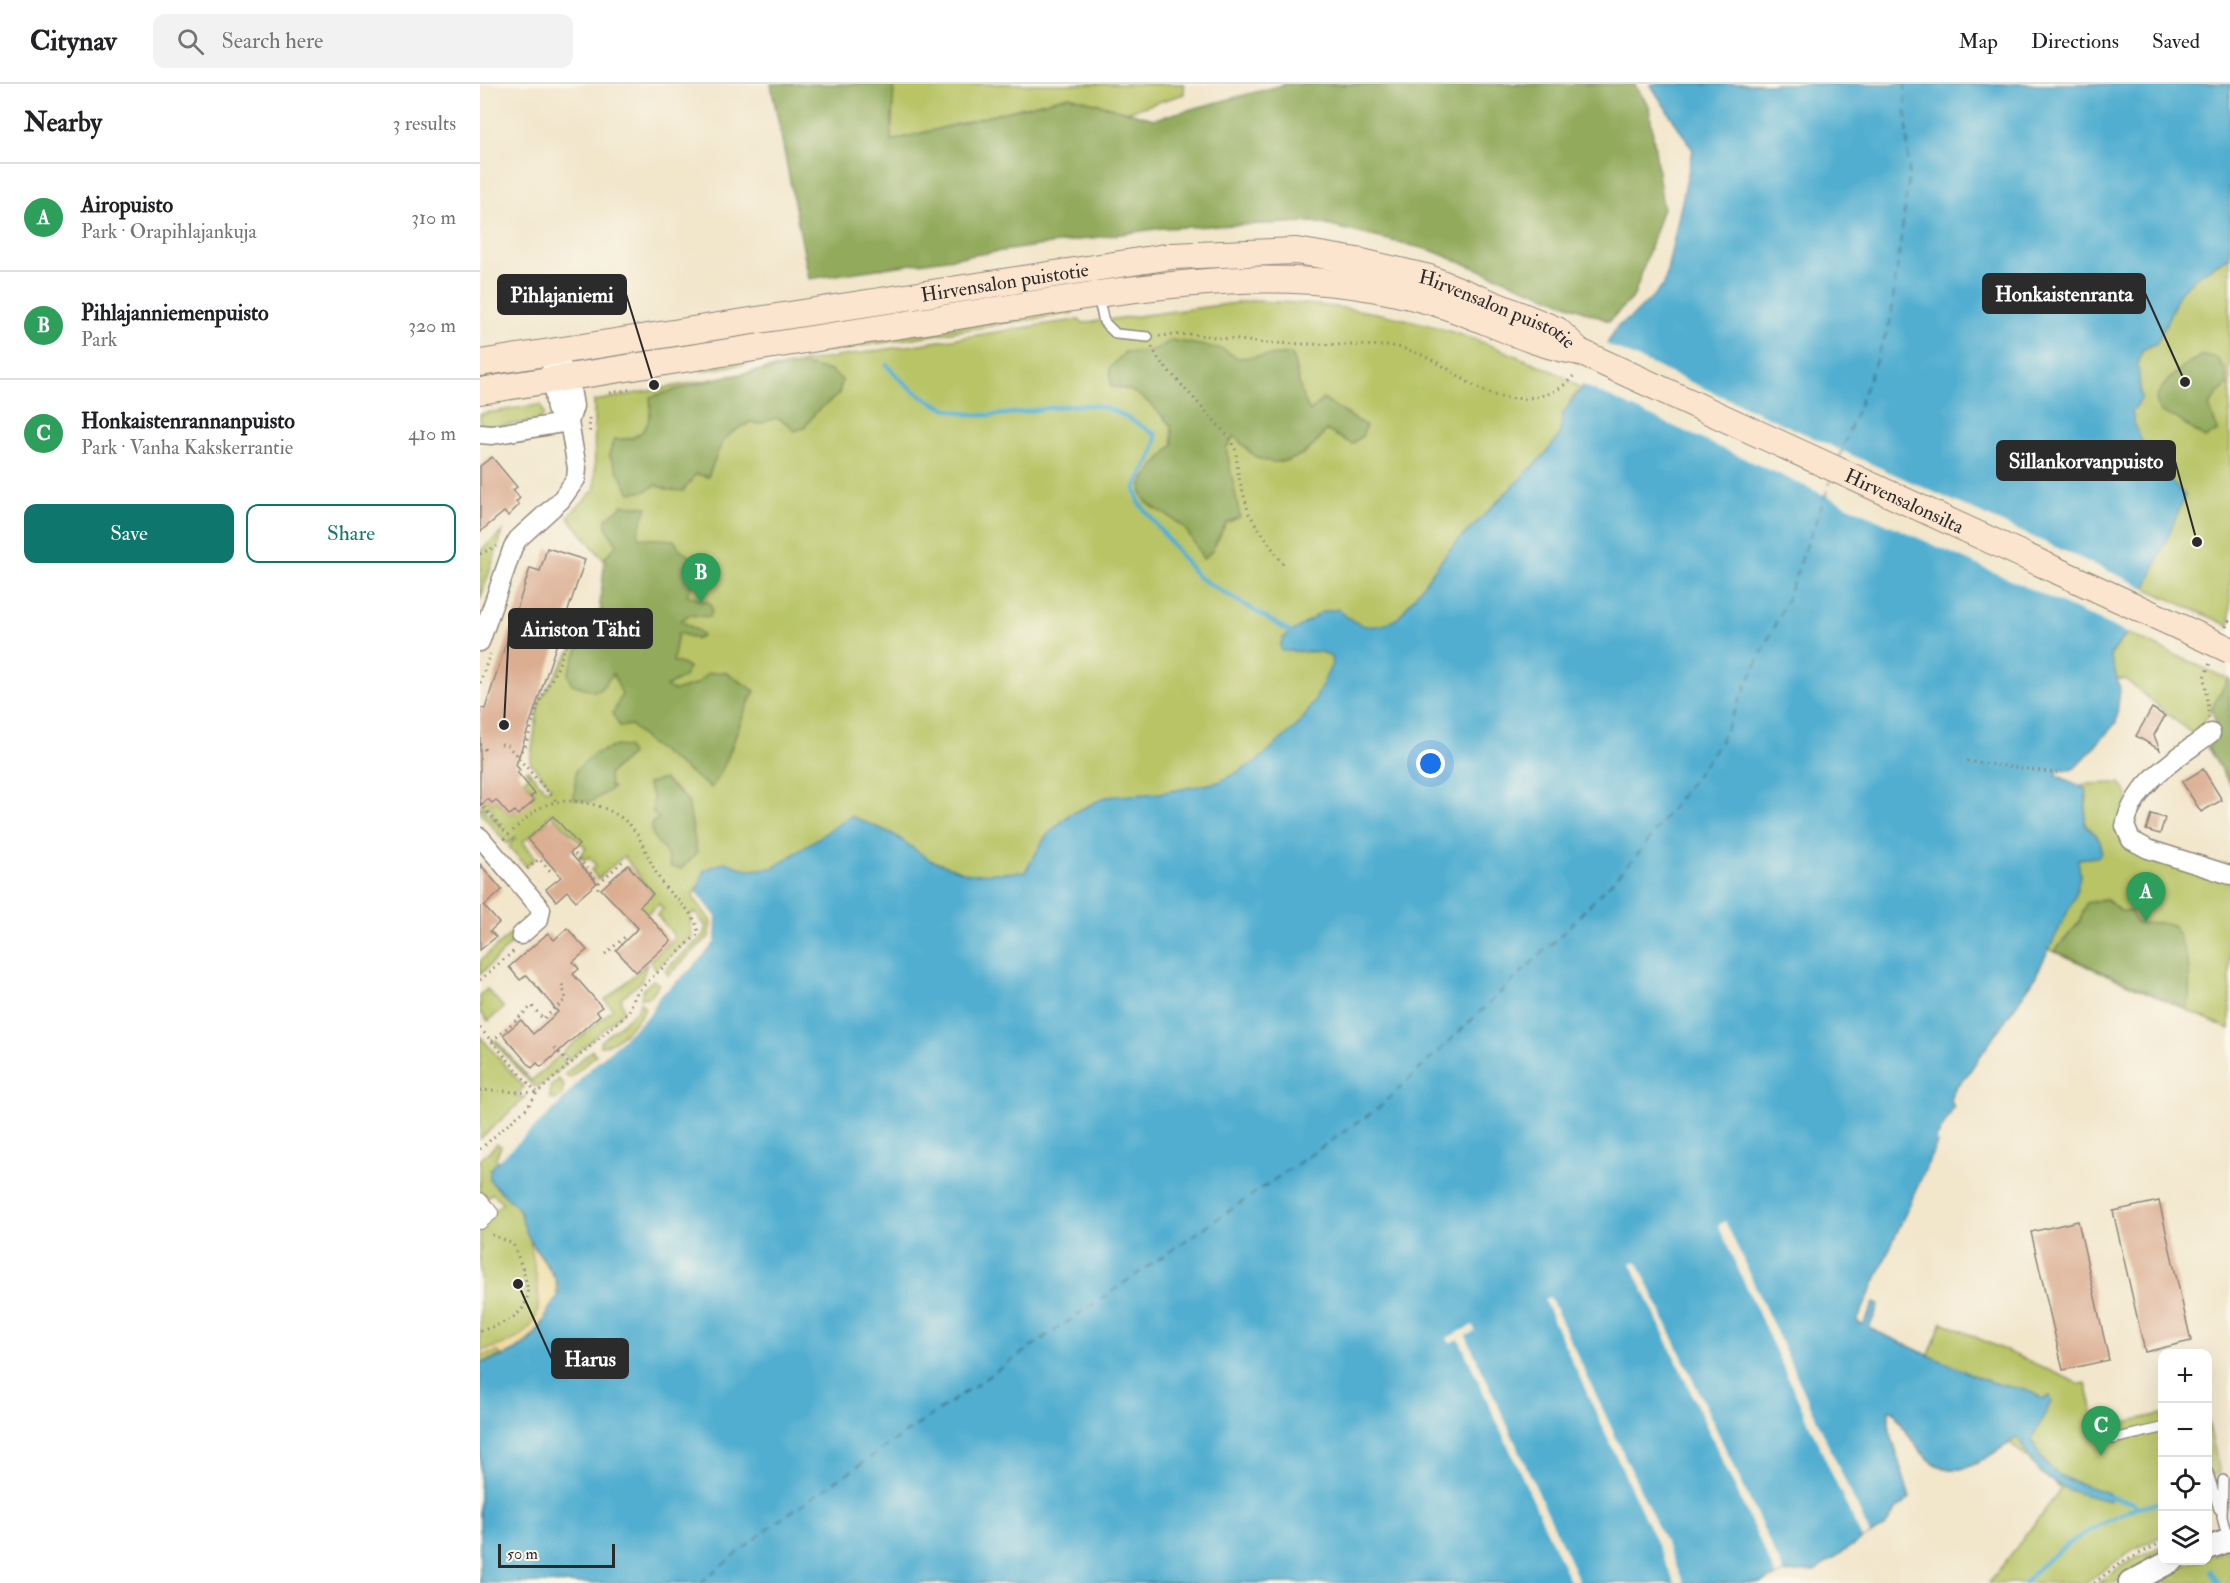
<!DOCTYPE html>
<meta charset="utf-8">
<style>
body{margin:0;font-family:"IM FELL Double Pica",serif;background:#f2f2f2;color:#202124}
.controls{position:absolute;right:18px;bottom:18px;display:grid;overflow:hidden;border-radius:12px;box-shadow:0 6px 24px #0002}
.controls button{width:54px;height:54px;display:grid;place-items:center;padding:0;border:0;border-bottom:2px solid #e0e0e0;background:#fff;color:#202124;font:30px sans-serif}
.scale{position:absolute;left:18px;bottom:15px;width:117px;box-sizing:border-box;padding-left:6px;border:3px solid #2b2b2b;border-top:0;font-size:16px;line-height:21px;white-space:nowrap;color:#2b2b2b;-webkit-text-stroke:4px #fbf7ec;paint-order:stroke}
.you{position:absolute;left:951px;top:680px;width:21px;height:21px;margin:-15px;border:4px solid #fff;border-radius:50%;background:#1a73e8;box-shadow:0 0 0 9px #1a73e833}
.badge{display:grid;place-items:center;width:39px;height:39px;border-radius:50%;background:#0f766e;color:#fff;font-size:20px;font-weight:700}
.pin{position:absolute;translate:-50% -50px;filter:drop-shadow(0 2px 3px #0008)}
.pin::after{content:'';position:absolute;top:32px;width:21px;height:18px;background:inherit;clip-path:polygon(0 0,100% 0,50% 100%)}
.list{margin:0;padding:0;list-style:none}
h2{display:flex;justify-content:space-between;align-items:center;height:78px;margin:0;padding:0 24px;font-size:26px}
h2 small{font-size:20px;font-weight:400;color:#757577}
.list li{display:grid;grid-template-columns:39px 1fr auto;gap:18px;align-items:center;box-sizing:border-box;height:108px;padding:0 24px;border-top:2px solid #e0e0e0}
.list b{display:block;font-size:22px;white-space:nowrap}
.list p{margin:0;font-size:20px;white-space:nowrap;color:#757577}
.list em{font-size:20px;font-style:normal;color:#757577}
.actions{display:flex;gap:12px;padding:18px 24px}
.actions a{flex:1;padding:14px 0;border:2px solid #0f766e;border-radius:12px;text-align:center;font-size:21px;color:#0f766e}
.actions .main{background:#0f766e;color:#fff}
.icon{flex:none;width:33px;height:33px;fill:none;stroke:currentColor;stroke-width:2;stroke-linecap:round;stroke-linejoin:round}
.map{position:relative;flex:none;width:1750px;height:1499px;overflow:hidden}
header{display:flex;align-items:center;gap:36px;box-sizing:border-box;height:84px;padding:0 30px;background:#fff;border-bottom:2px solid #e0e0e0}
header strong{font-size:28px}
nav{display:flex;gap:33px;margin-inline-start:auto;font-size:21px}
.search{width:420px;height:54px;background:#f2f2f2;display:flex;align-items:center;gap:15px;box-sizing:border-box;padding:0 21px;border-radius:12px;color:#757577;font-size:22px}
main{display:flex}
aside{flex:1;background:#fff}
.map>svg:first-child{display:block}
</style>
<header>
<strong>Citynav</strong>
<div class="search"><svg class="icon" aria-label="search" viewBox="0 0 24 24"><circle cx="10" cy="10" r="6"/><path d="M15 15l6 6"/></svg>Search here</div>
<nav><a>Map</a><a>Directions</a><a>Saved</a></nav>
</header>
<main>
<aside>
<h2>Nearby<small>3 results</small></h2>
<ul class="list">
<li><span class="badge" style="background:#2e9e5b">A</span><div><b>Airopuisto</b><p>Park · Orapihlajankuja</p></div><em>310 m</em></li>
<li><span class="badge" style="background:#2e9e5b">B</span><div><b>Pihlajanniemenpuisto</b><p>Park</p></div><em>320 m</em></li>
<li><span class="badge" style="background:#2e9e5b">C</span><div><b>Honkaistenrannanpuisto</b><p>Park · Vanha Kakskerrantie</p></div><em>410 m</em></li>
</ul>
<div class="actions"><a class="main">Save</a><a>Share</a></div>
</aside>
<div class="map">
<svg width="1750" height="1499" viewBox="0 0 1750 1499">
<rect width="100%" height="100%" fill="#fbf7ec"/>
<filter id="ink" filterUnits="userSpaceOnUse"><feTurbulence type="fractalNoise" baseFrequency=".0167" numOctaves="2"/><feDisplacementMap in="SourceGraphic" scale="12" xChannelSelector="R" yChannelSelector="G"/><feConvolveMatrix kernelMatrix="1 2 1 2 8 2 1 2 1" color-interpolation-filters="sRGB"/></filter>
<filter id="wash" filterUnits="userSpaceOnUse"><feTurbulence type="fractalNoise" baseFrequency=".008" numOctaves="4" result="noise"/><feDisplacementMap in="SourceGraphic" scale="24" xChannelSelector="R" yChannelSelector="G"/><feGaussianBlur stdDeviation="1.35" result="paint"/><feColorMatrix in="noise" values="0 0 0 0 0 0 0 0 0 0 0 0 0 0 0 0 0 1.4 0 .05"/><feComposite in="paint" operator="in"/></filter>
<g filter="url(#wash)">
<rect width="100%" height="100%" fill="#f2e6cb"/>
<!-- green -->
<path fill="#b8c466" stroke="#727848" stroke-width="1.5" d="M414,0H704V10L647,28L589,12L410,57Z
M1738,167L1750,173V542L1665,504L1572,335Z
M771,217C869,220 951,234 1041,274C1063,283 1084,290 1101,305L1090,316L1111,420L637,792L218,801L213,813L231,837L230,852L188,891L185,886L225,850L226,843L215,828L210,831L212,853L176,885L170,877L194,855L192,849L177,831L183,825L179,820L155,841L145,831L166,812L168,814L173,810L144,772L118,795L111,786L116,781L109,773L104,776L99,773L106,764L71,730L67,734L68,737L43,758L56,774L46,782L29,763L36,752L27,760L0,728V722L23,744L11,731L14,728L9,723L6,725L0,718L8,715L12,719L16,716L29,731L35,727L38,730L55,709L44,696L49,691L45,687L47,685L66,706L71,703L50,678L59,618L111,534L147,504L88,433L115,405L114,317L318,279L574,239L599,236L604,239Z
M592,223L593,229L222,287L221,284Z
M58,321H61L64,332L56,337L0,344V330Z
M23,447L0,516V467Z
M1647,549L1748,595L1716,653L1645,595H1637L1630,572Z
M1640,699L1648,711L1639,744L1641,757L1659,767L1750,796V945L1568,865L1560,814L1618,753L1605,740L1607,710L1606,705L1600,703L1603,700Z
M33,848L37,854L0,891V877Z
M167,880L161,898L141,914L144,927L89,976L82,969L133,925L125,916Z
M173,896L179,900L170,913L161,914L163,906Z
M7,905L24,924L8,937L0,928V911Z
M160,918L165,924C159,937 134,962 121,962L120,958L158,925Z
M0,952L44,1003L35,1012L46,1013L0,1055Z
M16,956L51,997L80,971L86,980L60,1002H53L14,958Z
M112,966L116,971L90,994L87,993L85,990Z
M79,995L84,1002L82,1011L76,1016L70,1014V1003Z
M17,1060L21,1062L16,1074L77,1215L32,1268L0,1279V1138L23,1119L12,1109L7,1114L0,1113V1076Z
M1462,1238L1600,1300L1606,1299L1617,1344L1682,1330V1452L1654,1465L1605,1499H1509L1581,1405L1530,1359C1518,1366 1493,1383 1480,1385C1446,1389 1428,1350 1413,1326H1408L1409,1345L1417,1370L1387,1277L1446,1278Z
M1728,1337L1740,1389L1728,1392Z
M1682,1462V1472L1648,1489L1635,1499H1618L1643,1481Z
M1750,1466V1499H1669C1687,1489 1706,1477 1728,1476V1472Z"/>
<!-- forest -->
<path fill="#92aa5b" stroke="#5e6a43" stroke-width="1.5" d="M291,0H414L411,57L589,12L674,35L806,0H1154L1169,22L1183,124L1154,212L1129,237L950,166L834,138L682,144L329,195Z
M691,256L742,265L758,274L812,270L822,311L830,328L843,315L886,342L882,352L872,360L846,346C833,368 805,386 778,374C770,370 761,358 754,352L746,364L760,433L746,439L732,467L723,475C717,463 711,451 702,442C689,428 651,422 664,395L693,360L691,342C676,324 656,302 631,303L630,284L645,268C664,269 676,267 691,256Z
M1721,272L1736,273L1746,286L1747,302L1738,309L1729,322L1738,347L1725,354L1696,334L1680,328L1676,315C1684,296 1703,281 1721,272Z
M323,281L351,287L362,296L359,310L336,328L324,344L314,347L308,340L297,334L279,340L271,338C238,353 241,361 228,393L216,390L203,407L189,406L176,401L166,407L150,409L129,371L134,355C163,358 173,340 170,313L238,294Z
M143,421L167,423L158,448L159,454L194,456L199,464L216,478L213,499L207,511L230,519L232,526L230,533L209,531L201,537L219,547L222,552L218,555L198,549L193,577L209,583L204,593L186,603L195,607L217,600L228,589L245,588L275,607C256,638 253,675 231,704L168,658L151,641L140,643L133,630L142,610L133,590L120,606L113,607L92,600L88,590L101,558L122,562L131,554L120,521L125,473L137,461L126,443V435Z
M1748,595L1750,596V700L1727,663L1738,654L1732,624Z
M136,662L147,663L151,670L129,690L130,702L133,704L111,718L94,715L96,686L114,670Z
M184,695L208,717L217,769L201,785L191,783C189,779 189,773 186,769C179,756 170,758 172,738L179,735L173,729V713L167,700Z
M1626,815L1640,827H1651L1655,838C1670,842 1675,835 1693,841C1711,874 1711,890 1708,926L1575,867L1600,837L1606,819Z"/>
<!-- sand -->
<path fill="#eeda9e" stroke="#8c8264" stroke-width="1.5" d="M50,1157L76,1196L77,1215C61,1243 55,1256 24,1272L18,1268L0,1272V1267C76,1250 60,1218 50,1157Z"/>
<!-- water -->
<path fill="#51aed0" stroke="#3e6c7e" stroke-width="1.5" d="M1170,0H1750V173L1718,191L1700,208L1677,259L1662,266L1658,281L1661,315L1652,328C1657,363 1683,386 1705,412L1647,549L1630,571L1640,605L1636,639C1628,647 1598,683 1593,685C1588,687 1584,686 1579,685L1576,691L1606,705L1605,740C1613,750 1624,755 1621,770L1617,773L1598,775L1600,791L1595,813L1554,895L1487,991L1475,1004L1471,1017L1474,1023L1456,1055L1457,1059L1377,1238L1383,1241L1394,1219L1399,1221L1389,1244C1427,1261 1466,1280 1505,1296C1525,1304 1546,1302 1562,1315L1569,1312L1571,1318L1552,1355C1567,1396 1590,1395 1627,1409L1631,1413L1629,1417C1583,1406 1558,1400 1538,1353C1524,1362 1496,1383 1480,1385C1447,1389 1428,1350 1413,1326H1409V1345L1430,1414L1415,1427L1405,1443L1382,1455L1335,1487L1304,1489L1281,1499H0V1279C30,1273 57,1259 67,1230C71,1216 84,1215 76,1196C65,1172 42,1155 41,1127L10,1097V1086L24,1070L78,1022L105,990L171,929L179,913L211,885L235,858L236,833L217,808L224,786L245,778L268,786L293,784L371,732L413,750L450,776L489,790L545,788L566,752L589,731L626,713L680,709L739,698L776,678L820,639L834,618L852,580L851,573L842,568L802,567L800,562L803,554L842,528L858,525C877,544 896,549 919,533L970,465L1065,370L1079,352L1083,329L1101,305L1137,243L1155,230L1184,201L1213,66Z"/>
<!-- pier -->
<path fill="#f2e6cb" d="M1124,259L1668,505L1649,550L1101,300Z
M217,808L236,833L235,858L211,885L179,913L171,929L105,990L78,1022L19,1076L16,1075L168,928L177,911L208,883L232,857L233,834L215,810Z
M1245,1137L1390,1451L1382,1455L1238,1141Z
M1157,1177L1304,1489L1296,1492L1151,1179Z
M1070,1213L1204,1499H1195L1064,1216Z
M993,1241L995,1247L986,1252L1100,1499H1091L979,1255L970,1259L967,1254Z"/>
<g fill="none" stroke-linecap="round" stroke-linejoin="round">
<!-- stream -->
<path stroke="#51aed0" stroke-width="4.5" d="M407,281C418,295 429,304 445,314C502,349 548,320 609,321C633,322 656,339 676,351C676,374 663,384 655,405L660,420L718,493L810,548
M1631,1413L1653,1419L1657,1423L1682,1418
M1731,1487L1738,1499
M1544,1499C1575,1464 1613,1442 1657,1423"/>
<!-- ferry -->
<path stroke="#385965" stroke-width="1.5" stroke-dasharray="8 6" stroke-linecap="butt" d="M1359,374L1410,239L1429,91L1425,0
M220,1499L295,1439L900,1023L1083,849L1159,769L1239,660L1306,517L1351,396"/>
</g>
<g id="blocks">
<!-- building -->
<path fill="#dbae92" d="M12,373L37,403L33,406L40,414L36,418L39,421L28,432L24,428L0,448V382Z
M67,464L105,476L36,681L40,686L37,688L55,710L50,713L54,717L38,731L35,727L29,731L16,716L12,719L8,715L0,722V624L5,625L50,484L60,487Z
M1672,624L1685,632L1674,651L1680,666L1656,652Z
M1723,685L1742,716L1721,728L1702,698Z
M1671,730L1685,734L1680,750L1666,746Z
M73,732L99,761L90,769L117,799L96,817L87,807L76,817L66,805L81,793L48,755Z
M0,780L22,806L4,822L19,839L10,847L16,853L0,866Z
M148,781L173,810L160,822L191,857L156,888L136,866L158,844L121,805Z
M87,844L107,866L93,878L99,885L93,890L122,923L116,927L120,931L61,983L57,979L52,984L23,951L41,936L53,950L78,928L47,891L40,896L29,883L68,849L74,856Z
M1679,1117L1711,1257L1665,1268L1633,1127Z
M1598,1137L1629,1276L1583,1286L1551,1148Z"/>
</g>
</g>
<g filter="url(#ink)">
<use href="#blocks" fill-opacity="0" stroke="#8e887b" stroke-width="1.5"/>
<g fill="none" stroke-linecap="round" stroke-linejoin="round">
<defs>
<path id="service" d="M618,213L624,238L636,250L668,253
M1633,1355L1682,1344
M1728,1389L1739,1425
M1743,1396L1742,1433L1748,1456"/>
<path id="pedestrian" d="M0,1116L11,1129L0,1138"/>
<path id="minor" d="M71,286L76,325L89,338
M0,350L12,351L89,338
M0,558L33,463L38,455L81,416L96,395L97,384L89,338L94,322L89,293L82,283
M1731,649C1698,674 1654,698 1645,742L1651,756L1668,765L1750,791
M0,753L61,825L59,835L41,851"/>
<path id="tertiary" d="M1728,1464L1750,1456
M1650,1499L1693,1476"/>
<g id="secondary">
<path id="s1" d="M0,279L692,172L816,167L877,177L949,194L1077,246L1100,268"/>
<path d="M0,307L618,210C733,194 836,185 949,217C1001,231 1048,261 1100,268"/>
</g>
</defs>
<!-- service casing -->
<use href="#service" stroke="#8e887b" stroke-width="12"/>
<!-- pedestrian casing -->
<use href="#pedestrian" stroke="#8e887b" stroke-width="16"/>
<!-- minor casing -->
<use href="#minor" stroke="#8e887b" stroke-width="21"/>
<!-- tertiary casing -->
<use href="#tertiary" stroke="#8e887b" stroke-width="26"/>
<!-- secondary casing -->
<use href="#secondary" stroke="#8e887b" stroke-width="28"/>
<!-- path -->
<path stroke="#8e887b" stroke-width="3" stroke-dasharray="1.5 4.5" stroke-linecap="butt" d="M679,252L710,250L784,259L912,262C928,265 942,270 956,278C991,297 1005,318 1048,314C1069,312 1083,305 1096,289
M672,263L679,276L749,353L756,367L758,390L769,430L805,483
M130,309L153,305
M109,334L110,351
M0,470L17,462
M1746,543L1750,534
M0,599L10,570
M1729,634L1724,593L1730,579
M0,660L7,668
M21,660L27,661L77,718
M37,671L45,663L60,616L77,585L90,551
M1487,677L1577,689
M0,719L28,751
M95,770L119,799L117,809
M47,785L59,775L72,789
M119,799L144,776
M125,870L146,852
M0,896L35,866
M0,944L57,1009
M12,957L52,922L63,935L86,915L82,900
M75,964L89,980
M0,1006L57,1009
M0,1065L47,1024L57,1009L148,929L157,908L218,850C217,826 194,817 182,799C171,782 166,763 154,746C137,723 93,710 66,721C50,728 36,745 23,756
M0,1247C59,1229 54,1212 33,1160L8,1149
M1614,1499L1638,1481L1682,1458"/>
<!-- service -->
<use href="#service" stroke="#fff" stroke-width="9"/>
<!-- pedestrian -->
<use href="#pedestrian" stroke="#fff" stroke-width="14"/>
<!-- minor -->
<use href="#minor" stroke="#fff" stroke-width="18"/>
<!-- tertiary -->
<use href="#tertiary" stroke="#fff" stroke-width="22"/>
<!-- secondary -->
<use href="#secondary" stroke="#fce5cf" stroke-width="26"/>
<defs>
<g id="secondary-bridge">
<path id="s2" d="M1100,268L1750,566"/>
</g>
</defs>
<!-- secondary-bridge casing -->
<use href="#secondary-bridge" stroke="#8e887b" stroke-width="28" stroke-linecap="butt"/>
<!-- secondary-bridge -->
<use href="#secondary-bridge" stroke="#fce5cf" stroke-width="26"/>
</g>
</g>
<g text-anchor="middle" stroke-width="5" stroke-linejoin="round" paint-order="stroke">
<!-- street labels -->
<g font-size="20" fill="#2b2b2b" stroke="#fbf7ec">
<text dy="7" stroke="none"><textPath href="#s1" startOffset="531">Hirvensalon puistotie</textPath></text>
<text dy="7" stroke="none"><textPath href="#s1" startOffset="1035">Hirvensalon puistotie</textPath></text>
<text dy="7" stroke="none"><textPath href="#s2" startOffset="357">Hirvensalonsilta</textPath></text>
</g>
</g>
<!-- callouts -->
<path fill="none" stroke="#2b2b2b" stroke-width="2" d="M1705 298L1665 209M174 301L146 210M1717 458L1695 377M24 641L29 545M38 1200L72 1275"/>
<g fill="#2b2b2b" stroke="#fbf7ec" stroke-width="2">
<circle cx="1705" cy="298" r="6"/>
<circle cx="174" cy="301" r="6"/>
<circle cx="1717" cy="458" r="6"/>
<circle cx="24" cy="641" r="6"/>
<circle cx="38" cy="1200" r="6"/>
</g>
<g fill="#2b2b2b" stroke="#2b2b2b" stroke-width="2">
<rect x="1503" y="190" width="162" height="39" rx="6"/>
<rect x="18" y="191" width="128" height="39" rx="6"/>
<rect x="1517" y="357" width="178" height="39" rx="6"/>
<rect x="29" y="525" width="143" height="39" rx="6"/>
<rect x="72" y="1255" width="76" height="39" rx="6"/>
</g>
<g font-size="21" text-anchor="middle" font-weight="bold" fill="#fff">
<text x="1584" y="217">Honkaistenranta</text>
<text x="82" y="218">Pihlajaniemi</text>
<text x="1606" y="384">Sillankorvanpuisto</text>
<text x="101" y="552">Airiston Tähti</text>
<text x="110" y="1282">Harus</text>
</g>
</svg>
<div class="controls">
<button>+</button>
<button>−</button>
<button><svg class="icon" aria-label="locate" viewBox="0 0 24 24"><circle cx="12" cy="12" r="6"/><path d="M12 2v4M12 18v4M2 12h4M18 12h4"/></svg></button>
<button><svg class="icon" aria-label="layers" viewBox="0 0 24 24"><path d="M12 4l9 5-9 5-9-5zM3 14l9 5 9-5"/></svg></button>
</div>
<div class="scale">50 m</div>
<div class="you"></div>
<div class="pin badge" style="left:1666px;top:838px;background:#2e9e5b">A</div>
<div class="pin badge" style="left:221px;top:519px;background:#2e9e5b">B</div>
<div class="pin badge" style="left:1621px;top:1372px;background:#2e9e5b">C</div>
</div>
</main>
